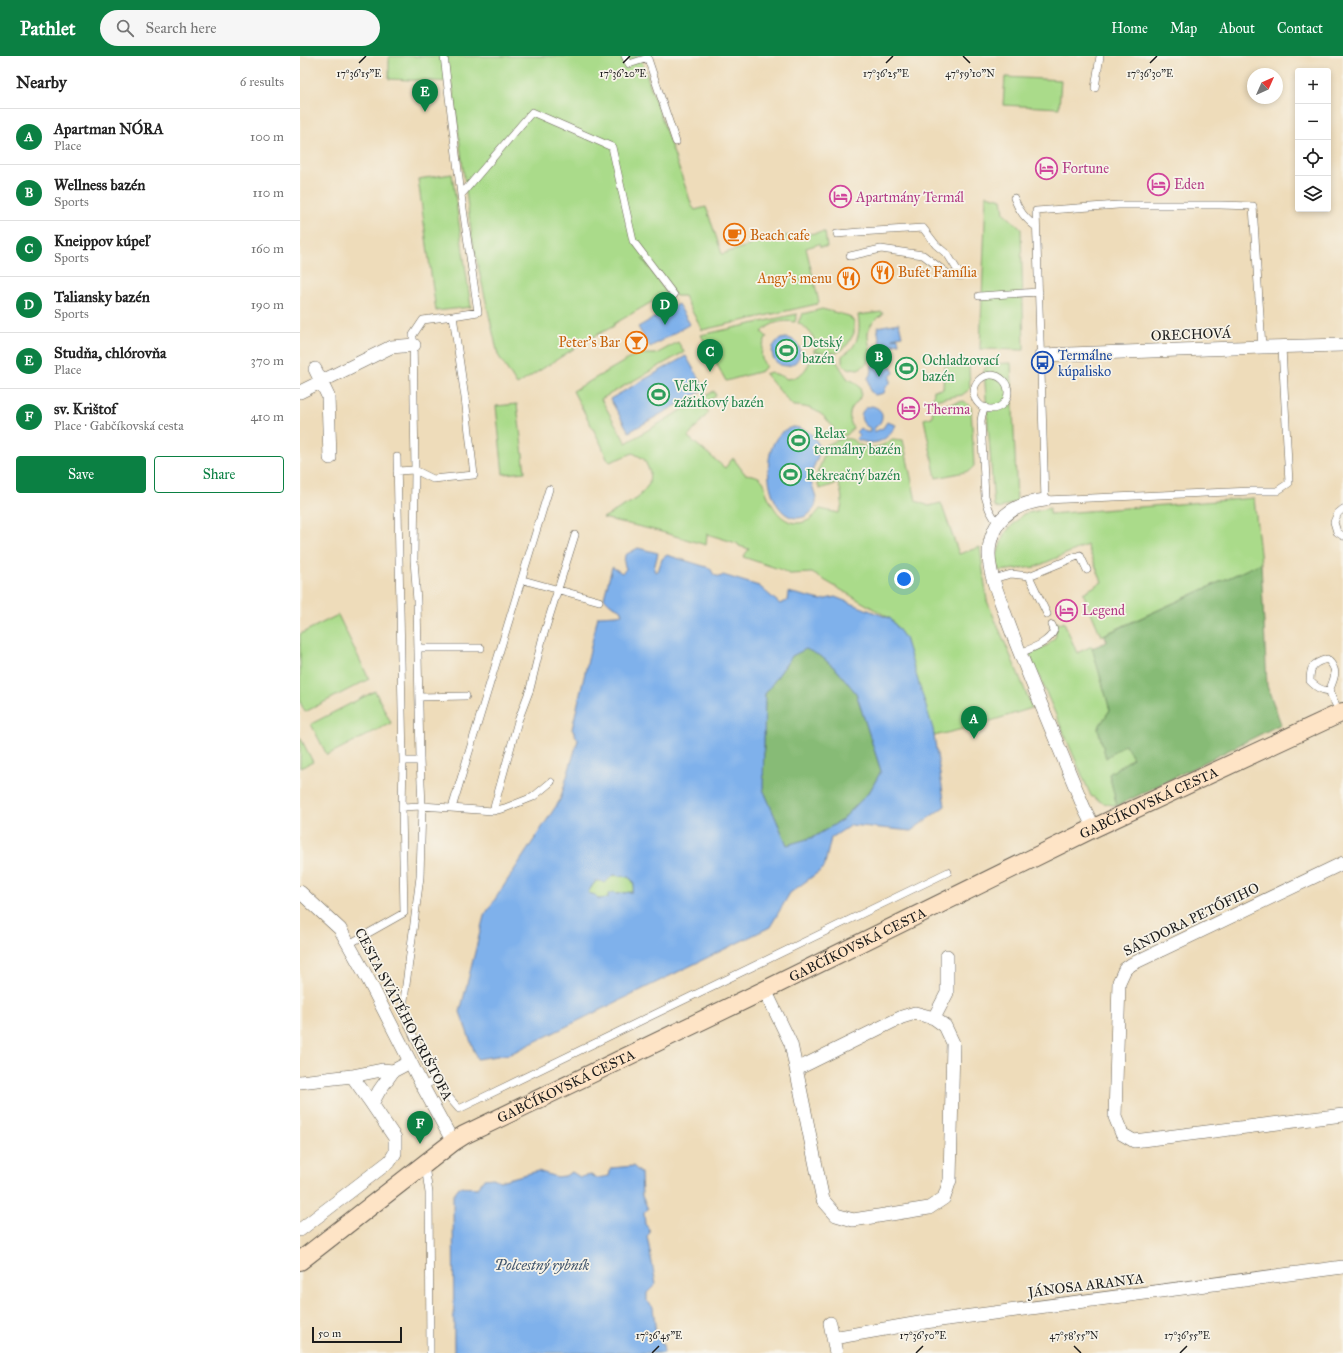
<!DOCTYPE html>
<meta charset="utf-8">
<style>
body{margin:0;font-family:"IM FELL Great Primer",serif;background:#f6f6f6;color:#222}
.controls{position:absolute;right:12px;top:12px;display:grid;overflow:hidden;border-radius:4px;box-shadow:0 2px 6px #0003}
.controls button{width:36px;height:36px;display:grid;place-items:center;padding:0;border:0;border-bottom:1px solid #e0e0e0;background:#fff;color:#222;font:20px sans-serif}
.compass{position:absolute;left:947px;top:12px;width:36px;height:36px;border-radius:50%;background:#fff;box-shadow:0 2px 6px #0003;rotate:45deg}
.scale{position:absolute;left:12px;bottom:10px;width:90px;box-sizing:border-box;padding-left:4px;border:2px solid #1c1c1c;border-top:0;font-size:11px;line-height:14px;white-space:nowrap;color:#1c1c1c;-webkit-text-stroke:3px #f7f3e8;paint-order:stroke}
.you{position:absolute;left:604px;top:523px;width:14px;height:14px;margin:-10px;border:3px solid #fff;border-radius:50%;background:#1a73e8;box-shadow:0 0 0 6px #1a73e833}
.badge{display:grid;place-items:center;width:26px;height:26px;border-radius:50%;background:#0b8043;color:#fff;font-size:13px;font-weight:700}
.pin{position:absolute;translate:-50% -33px;filter:drop-shadow(0 1px 2px #0008)}
.pin::after{content:'';position:absolute;top:21px;width:14px;height:12px;background:inherit;clip-path:polygon(0 0,100% 0,50% 100%)}
.list{margin:0;padding:0;list-style:none}
h2{display:flex;justify-content:space-between;align-items:center;height:52px;margin:0;padding:0 16px;font-size:17px}
h2 small{font-size:13px;font-weight:400;color:#767676}
.list li{display:grid;grid-template-columns:26px 1fr auto;gap:12px;align-items:center;box-sizing:border-box;height:56px;padding:0 16px;border-top:1px solid #e0e0e0}
.list b{display:block;font-size:15px;white-space:nowrap}
.list p{margin:0;font-size:13px;white-space:nowrap;color:#767676}
.list em{font-size:13px;font-style:normal;color:#767676}
.actions{display:flex;gap:8px;padding:12px 16px}
.actions a{flex:1;padding:9px 0;border:1px solid #0b8043;border-radius:4px;text-align:center;font-size:14px;color:#0b8043}
.actions .main{background:#0b8043;color:#fff}
.icon{flex:none;width:22px;height:22px;fill:none;stroke:currentColor;stroke-width:2;stroke-linecap:round;stroke-linejoin:round}
.map{position:relative;flex:none;width:1043px;height:1297px;overflow:hidden}
header{display:flex;align-items:center;gap:24px;box-sizing:border-box;height:56px;padding:0 20px;background:#0b8043;color:#fff}
header strong{font-size:19px}
nav{display:flex;gap:22px;margin-inline-start:auto;font-size:14px}
.search{width:280px;height:36px;background:#f6f6f6;display:flex;align-items:center;gap:10px;box-sizing:border-box;padding:0 14px;border-radius:22px;color:#767676;font-size:15px}
main{display:flex}
aside{flex:1;background:#fff}
.map>svg:first-child{display:block}
</style>
<header>
<strong>Pathlet</strong>
<div class="search"><svg class="icon" aria-label="search" viewBox="0 0 24 24"><circle cx="10" cy="10" r="6"/><path d="M15 15l6 6"/></svg>Search here</div>
<nav><a>Home</a><a>Map</a><a>About</a><a>Contact</a></nav>
</header>
<main>
<aside>
<h2>Nearby<small>6 results</small></h2>
<ul class="list">
<li><span class="badge">A</span><div><b>Apartman NÓRA</b><p>Place</p></div><em>100 m</em></li>
<li><span class="badge">B</span><div><b>Wellness bazén</b><p>Sports</p></div><em>110 m</em></li>
<li><span class="badge">C</span><div><b>Kneippov kúpeľ</b><p>Sports</p></div><em>160 m</em></li>
<li><span class="badge">D</span><div><b>Taliansky bazén</b><p>Sports</p></div><em>190 m</em></li>
<li><span class="badge">E</span><div><b>Studňa, chlórovňa</b><p>Place</p></div><em>370 m</em></li>
<li><span class="badge">F</span><div><b>sv. Krištof</b><p>Place · Gabčíkovská cesta</p></div><em>410 m</em></li>
</ul>
<div class="actions"><a class="main">Save</a><a>Share</a></div>
</aside>
<div class="map">
<svg width="1043" height="1297" viewBox="0 0 1043 1297">
<rect width="100%" height="100%" fill="#f7f3e8"/>
<filter id="ink" filterUnits="userSpaceOnUse"><feTurbulence type="fractalNoise" baseFrequency=".025" numOctaves="2"/><feDisplacementMap in="SourceGraphic" scale="8" xChannelSelector="R" yChannelSelector="G"/><feConvolveMatrix kernelMatrix="1 2 1 2 8 2 1 2 1" color-interpolation-filters="sRGB"/></filter>
<filter id="wash" filterUnits="userSpaceOnUse"><feTurbulence type="fractalNoise" baseFrequency=".012" numOctaves="4" result="noise"/><feDisplacementMap in="SourceGraphic" scale="16" xChannelSelector="R" yChannelSelector="G"/><feGaussianBlur stdDeviation="0.9" result="paint"/><feColorMatrix in="noise" values="0 0 0 0 0 0 0 0 0 0 0 0 0 0 0 0 0 1.4 0 .05"/><feComposite in="paint" operator="in"/></filter>
<g filter="url(#wash)">
<rect width="100%" height="100%" fill="#eedcba"/>
<!-- green -->
<path fill="#aadb8a" stroke="#637c53" d="M89,0H340L392,150L395,154L406,151L422,198L451,189L449,184L525,176L527,191H520L519,188L506,192L519,246L517,248L402,274L384,240H376L342,202L367,237L314,268V270L289,283L217,329L198,299L172,183L152,26L89,23Z
M705,21L761,24L759,52L703,49Z
M152,118L171,251L136,255L118,123Z
M686,139L702,143L704,157L721,173L724,294L680,293Z
M522,253L549,260L554,266V277L548,288L537,297L514,296V293H517C515,281 509,273 498,267L502,258Z
M582,256L583,258C552,277 581,294 566,308C564,310 560,312 558,313L551,312V313L544,310L542,306V300C545,297 550,295 552,292C560,282 560,270 558,259Z
M497,258L495,266C482,264 471,266 462,276L467,281C462,290 458,301 466,310L462,315L426,325L401,279Z
M378,286L384,296L301,343L326,387L414,335L416,340L405,347L403,351L409,356L388,381L425,412L433,402L445,418C451,419 458,419 462,424C465,427 465,432 466,436C472,450 480,466 497,467C508,467 514,461 520,453L539,457C544,448 542,437 538,427L520,433C513,421 519,414 523,402C524,398 523,394 525,390C531,387 542,381 549,383C553,383 556,387 560,389C570,394 584,391 592,383L603,384L616,445L629,450L641,447L659,498L680,491L687,545L720,622L732,652L675,670L634,680L605,582L591,563L512,517L489,518L482,514L443,501L449,493L439,490V489L436,487L407,478L406,489L358,475L303,462L338,442L349,428L350,416L344,403L333,397L310,406L307,403L301,388L273,335L337,298H356Z
M512,299C541,300 533,303 548,323C555,325 564,332 560,341C558,347 551,350 550,357C549,362 551,368 553,372L547,379L538,381C528,361 517,350 493,350L465,318L471,316C476,319 482,319 487,323C502,321 508,313 512,299Z
M661,305L669,310L670,333L662,339L633,344L634,334L643,333L644,311Z
M711,307L717,445L699,453L694,450L684,314L689,308Z
M664,345L671,351L674,410L669,415L636,422L624,363L632,361L633,351Z
M217,348L225,416L203,418L196,350Z
M954,442L961,507L801,580L783,537L802,526L787,489L735,511L699,515L696,502L704,478L723,458L750,452V458Z
M38,559L69,623L5,656L0,646V578Z
M758,566L760,568L764,566L777,597L792,590L810,654L798,672L806,702L825,688L833,702L809,718L817,750L803,747L791,740L729,597L748,589L756,580L755,567Z
M75,635L91,667L27,699L11,668Z
M0,681L13,706L0,712Z
M313,819L328,821L333,825L334,830L332,836L315,838L308,842L299,843L295,839L287,837L296,825L308,822Z"/>
<!-- forest -->
<path fill="#87bb76" stroke="#526c49" d="M961,507L967,630L981,668L817,750L809,718L833,702L825,688L806,702L798,672L810,654L792,592L807,586L804,579Z
M506,592L522,601L537,614L556,637L581,715L570,735L542,764L514,781L487,789L463,733L465,638L492,600Z"/>
<!-- water -->
<path fill="#7fb1eb" stroke="#4e6684" fill-rule="evenodd" d="M378,248L390,268L350,291L338,271Z
M599,267L602,280L592,282V283L598,282L599,287L593,288L594,290L581,293L577,271Z
M472 296a14 14 0 1 1 28 0a14 14 0 1 1-28 0Z
M386,300L405,333L329,376L310,343Z
M578,303C585,303 585,307 588,311H592L594,317L590,320V327L586,331L584,337L575,339L570,335L568,322L572,315C571,309 573,306 578,303Z
M572,350C585,353 585,366 574,372V376L583,372L587,366L596,369C586,386 575,391 556,383L559,379L556,376L560,372L566,376H570V372C558,367 558,352 572,350Z
M494,371C510,373 524,385 517,403C515,408 512,413 511,420C510,433 523,444 511,456C508,460 502,462 497,462C463,461 456,376 494,371Z
M338,492L358,497L354,513L355,516L358,515L362,503L367,499L410,512L414,519L420,521L423,519L459,530L480,548L487,545L488,536L521,544L535,541L591,563L605,582L633,673L645,750L611,775L551,769L531,782L524,812L490,837L470,871L210,998L177,1003L160,956L184,860L260,744L278,684L272,673L298,560L317,559L322,558L321,554L310,548L304,542L312,511L322,517L326,513L324,507L325,499ZM506,593L522,601L537,614L556,637L581,715L570,735L542,764L514,781L487,789L463,733L465,638L492,600ZM313,819L328,821L333,825L334,830L332,836C326,836 322,838 316,838L314,836L308,838V842L299,843L295,839L288,837L292,830L296,825H300L305,827Z
M333,1110L341,1117L342,1140L348,1153L344,1157L345,1168L349,1173L350,1177L347,1180L356,1228L347,1237V1245L353,1251L356,1278L363,1289L364,1297H154L153,1139L159,1131L178,1132L184,1123L193,1122L200,1125L238,1115L256,1121L265,1120L272,1116L280,1121L291,1119L297,1122L309,1120L311,1112Z"/>
</g>
<g filter="url(#ink)">
<g fill="none" stroke-linecap="round" stroke-linejoin="round">
<defs>
<path id="lane" d="M144,0L161,139L232,56L312,91L333,185L374,239
M325,0L329,8L348,2
M347,0L376,86
M795,32L800,0
M714,142C719,155 725,162 736,171
M537,178L559,176L623,172L636,189L648,199L661,220
M550,200L581,193L623,199L648,218L661,220
M679,240L739,236
M153,260L165,342L174,419L133,423L115,414L113,279L123,264Z
M153,260L178,256L161,139
M962,291L953,150L920,149H818L736,155L745,444L952,435H977L989,427L982,291
M674 336a17 17 0 1 1 34 0a17 17 0 1 1-34 0Z
M685,351L682,359L681,365L685,440L689,453L698,469
M97,415L115,414L114,504L117,545L120,704L122,750L120,821L103,952L105,962L134,1024L123,1031
M1043,453L1038,457L1034,466L1037,476L1043,480
M729,520L780,499L787,514
M693,523L711,518L729,520L747,558
M223,524L299,545
M118,592H181
M720,597C732,592 749,587 754,574L752,569
M1029,635C1020,634 1016,631 1010,625C1010,610 1013,607 1027,603C1039,614 1035,621 1029,635L1040,657
M119,641L166,640
M103,705H120
M102,751L122,750L193,755L205,752L233,741L251,726
M152,752L249,433
M193,755L218,665L230,633L242,584L275,479
M49,888L104,857L102,751L103,705L97,401
M134,1024L159,1053L648,816
M125,1110L129,1137L130,1297"/>
<path id="street" d="M741,299L962,291L1043,289
M15,313L28,340L30,402
M0,336L91,291L114,289
M745,444C719,447 696,458 690,487C686,509 695,530 702,549C711,576 722,602 733,629C750,670 767,711 784,752L794,772
M1043,807L832,908L825,913L819,926L815,1061L822,1078L834,1085L1043,1059
M0,836L40,873L69,925L123,1031L153,1086
M465,934L491,988L523,1144L536,1159L553,1164L629,1152L644,1142L650,1124L653,987L645,970L634,962L615,957L602,961L497,1013
M634,962L647,937V900
M52,1020L72,1048
M0,1026L52,1020L82,1014L93,1015
M0,1174L90,1105L95,1097V1082L72,1048L79,1035L93,1015L110,1006
M530,1267L536,1297
M533,1282L625,1266L1043,1211"/>
<g id="secondary">
<path id="s1" d="M0,1205L153,1086L164,1079L465,934L794,772L1043,656"/>
</g>
</defs>
<!-- lane casing -->
<use href="#lane" stroke="#665f53" stroke-width="8"/>
<!-- street casing -->
<use href="#street" stroke="#665f53" stroke-width="14"/>
<!-- secondary casing -->
<use href="#secondary" stroke="#665f53" stroke-width="20"/>
<!-- lane -->
<use href="#lane" stroke="#fff" stroke-width="7"/>
<!-- street -->
<use href="#street" stroke="#fff" stroke-width="13"/>
<!-- secondary -->
<use href="#secondary" stroke="#fee4c6" stroke-width="18"/>
</g>
</g>
<!-- ticks -->
<path fill="none" stroke="#1c1c1c" stroke-width="1.5" d="M663,0L670,7M59,7L66,0M323,7L330,0M586,7L593,0M850,7L857,0M774,1290L781,1297M352,1297L359,1290M616,1297L623,1290M880,1297L887,1290"/>
<!-- icons -->
<defs>
<symbol id="hotel-ring" viewBox="-11 -11 22 22"><circle r="9.5" fill="#f7f3e8" stroke="#d1479c" stroke-width="1.5"/><path d="M-6-4.5h1.5V1H6V5H4.5V3h-9V5H-6ZM-4 0a1.8 1.8 0 1 1 3.6 0ZM.5 0V-2.5h3Q6-2.5 6 0Z" fill="#d1479c"/></symbol>
<symbol id="cafe-ring" viewBox="-11 -11 22 22"><circle r="9.5" fill="#f7f3e8" stroke="#e8710a" stroke-width="1.5"/><path d="M-5.5-4.5H6V0H3Q3 3.5 0 3.5H-2.5Q-5.5 3.5-5.5 0ZM3-3.2v2h1.7v-2ZM-6 4.5H4V6H-6Z" fill="#e8710a"/></symbol>
<symbol id="restaurant-ring" viewBox="-11 -11 22 22"><circle r="9.5" fill="#f7f3e8" stroke="#e8710a" stroke-width="1.5"/><path d="M-5-6h1v4h1v-4h1v4h1v-4h1v5L-1.5 .5V6h-2V.5L-5-1ZM5-6V6H3V1.5H1.5Q1.5-4 5-6Z" fill="#e8710a"/></symbol>
<symbol id="bar-ring" viewBox="-11 -11 22 22"><circle r="9.5" fill="#f7f3e8" stroke="#e8710a" stroke-width="1.5"/><path d="M-6-5H6L.8 .8V4.5H3.5V6h-7V4.5H-.8V.8Z" fill="#e8710a"/></symbol>
<symbol id="stadium-ring" viewBox="-11 -11 22 22"><circle r="9.5" fill="#f7f3e8" stroke="#2e9e5b" stroke-width="1.5"/><path d="M0-5a6.5 5 0 1 0 0 10a6.5 5 0 1 0 0-10ZM-3.5-1.8h7v3.6h-7Z" fill="#2e9e5b"/></symbol>
<symbol id="bus-ring" viewBox="-11 -11 22 22"><circle r="9.5" fill="#f7f3e8" stroke="#1a4fb4" stroke-width="1.5"/><path d="M-5-6H5V4H4V6H2V4H-2V6H-4V4H-5ZM-3.5-4V0h7V-4ZM-3.5 1.2v1.5H-2V1.2ZM2 1.2v1.5H3.5V1.2Z" fill="#1a4fb4"/></symbol>
</defs>
<g fill-rule="evenodd">
<use href="#hotel-ring" x="734" y="100" width="25" height="25"/>
<use href="#hotel-ring" x="846" y="116" width="25" height="25"/>
<use href="#hotel-ring" x="528" y="128" width="25" height="25"/>
<use href="#cafe-ring" x="422" y="166" width="25" height="25"/>
<use href="#restaurant-ring" x="570" y="204" width="25" height="25"/>
<use href="#restaurant-ring" x="536" y="210" width="25" height="25"/>
<use href="#bar-ring" x="324" y="274" width="25" height="25"/>
<use href="#stadium-ring" x="474" y="282" width="25" height="25"/>
<use href="#bus-ring" x="730" y="294" width="25" height="25"/>
<use href="#stadium-ring" x="594" y="300" width="25" height="25"/>
<use href="#stadium-ring" x="346" y="326" width="25" height="25"/>
<use href="#hotel-ring" x="596" y="340" width="25" height="25"/>
<use href="#stadium-ring" x="486" y="372" width="25" height="25"/>
<use href="#stadium-ring" x="478" y="406" width="25" height="25"/>
<use href="#hotel-ring" x="754" y="542" width="25" height="25"/>
</g>
<g text-anchor="middle" stroke-width="3.5" stroke-linejoin="round" paint-order="stroke">
<!-- hotel labels -->
<g font-size="14" fill="#b23c85" stroke="#f7f3e8" text-anchor="start">
<text x="762" y="117">Fortune</text>
<text x="874" y="133">Eden</text>
<text x="556" y="146">Apartmány Termál</text>
<text x="624" y="358">Therma</text>
<text x="782" y="559">Legend</text>
</g>
<!-- food labels -->
<g font-size="14" fill="#c56008" stroke="#f7f3e8" text-anchor="start">
<text x="450" y="184">Beach cafe</text>
<text x="598" y="221">Bufet Família</text>
<text x="532" y="227" text-anchor="end">Angy's menu</text>
<text x="320" y="291" text-anchor="end">Peter's Bar</text>
</g>
<!-- street labels -->
<g font-size="14" fill="#1c1c1c" stroke="#f7f3e8">
<text transform="translate(891 278) rotate(-2)" y="5">ORECHOVÁ</text>
<text dy="5" stroke="none"><textPath href="#s1" startOffset="968">GABČÍKOVSKÁ CESTA</textPath></text>
<text transform="translate(891 863) rotate(-26)" y="5">SÁNDORA PETŐFIHO</text>
<text dy="5" stroke="none"><textPath href="#s1" startOffset="644">GABČÍKOVSKÁ CESTA</textPath></text>
<text transform="translate(104 958) rotate(62)" y="5">CESTA SVÄTÉHO KRIŠTOFA</text>
<text dy="5" stroke="none"><textPath href="#s1" startOffset="320">GABČÍKOVSKÁ CESTA</textPath></text>
<text transform="translate(786 1229) rotate(-7)" y="5">JÁNOSA ARANYA</text>
</g>
<!-- leisure labels -->
<g font-size="14" fill="#27864d" stroke="#f7f3e8" text-anchor="start">
<text x="502" y="291">Detský<tspan x="502" dy="16">bazén</tspan></text>
<text x="622" y="309">Ochladzovací<tspan x="622" dy="16">bazén</tspan></text>
<text x="374" y="335">Veľký<tspan x="374" dy="16">zážitkový bazén</tspan></text>
<text x="514" y="382">Relax<tspan x="514" dy="16">termálny bazén</tspan></text>
<text x="506" y="424">Rekreačný bazén</text>
</g>
<!-- transit labels -->
<g font-size="14" fill="#164399" stroke="#f7f3e8" text-anchor="start">
<text x="758" y="304">Termálne<tspan x="758" dy="16">kúpalisko</tspan></text>
</g>
<!-- water labels -->
<g font-size="15" font-style="italic" fill="#44586f" stroke="#f7f3e8">
<text x="242" y="1214">Polcestný rybník</text>
</g>
</g>
<g font-size="10" text-anchor="middle" fill="#1c1c1c" stroke="#f7f3e8" stroke-width="3.5" stroke-linejoin="round" paint-order="stroke">
<text x="59" y="21">17°36'15"E</text>
<text x="323" y="21">17°36'20"E</text>
<text x="586" y="21">17°36'25"E</text>
<text x="670" y="21">47°59'10"N</text>
<text x="850" y="21">17°36'30"E</text>
<text x="359" y="1283">17°36'45"E</text>
<text x="623" y="1283">17°36'50"E</text>
<text x="774" y="1283">47°58'55"N</text>
<text x="887" y="1283">17°36'55"E</text>
</g>
</svg>
<div class="controls">
<button>+</button>
<button>−</button>
<button><svg class="icon" aria-label="locate" viewBox="0 0 24 24"><circle cx="12" cy="12" r="6"/><path d="M12 2v4M12 18v4M2 12h4M18 12h4"/></svg></button>
<button><svg class="icon" aria-label="layers" viewBox="0 0 24 24"><path d="M12 4l9 5-9 5-9-5zM3 14l9 5 9-5"/></svg></button>
</div>
<svg class="compass" viewBox="-18 -18 36 36"><path d="M0-13l5 13h-10z" fill="#e53935"/><path d="M0 13l5-13h-10z" fill="#767676"/></svg>
<div class="scale">50 m</div>
<div class="you"></div>
<div class="pin badge" style="left:674px;top:683px">A</div>
<div class="pin badge" style="left:579px;top:321px">B</div>
<div class="pin badge" style="left:410px;top:316px">C</div>
<div class="pin badge" style="left:365px;top:269px">D</div>
<div class="pin badge" style="left:125px;top:56px">E</div>
<div class="pin badge" style="left:120px;top:1088px">F</div>
</div>
</main>
